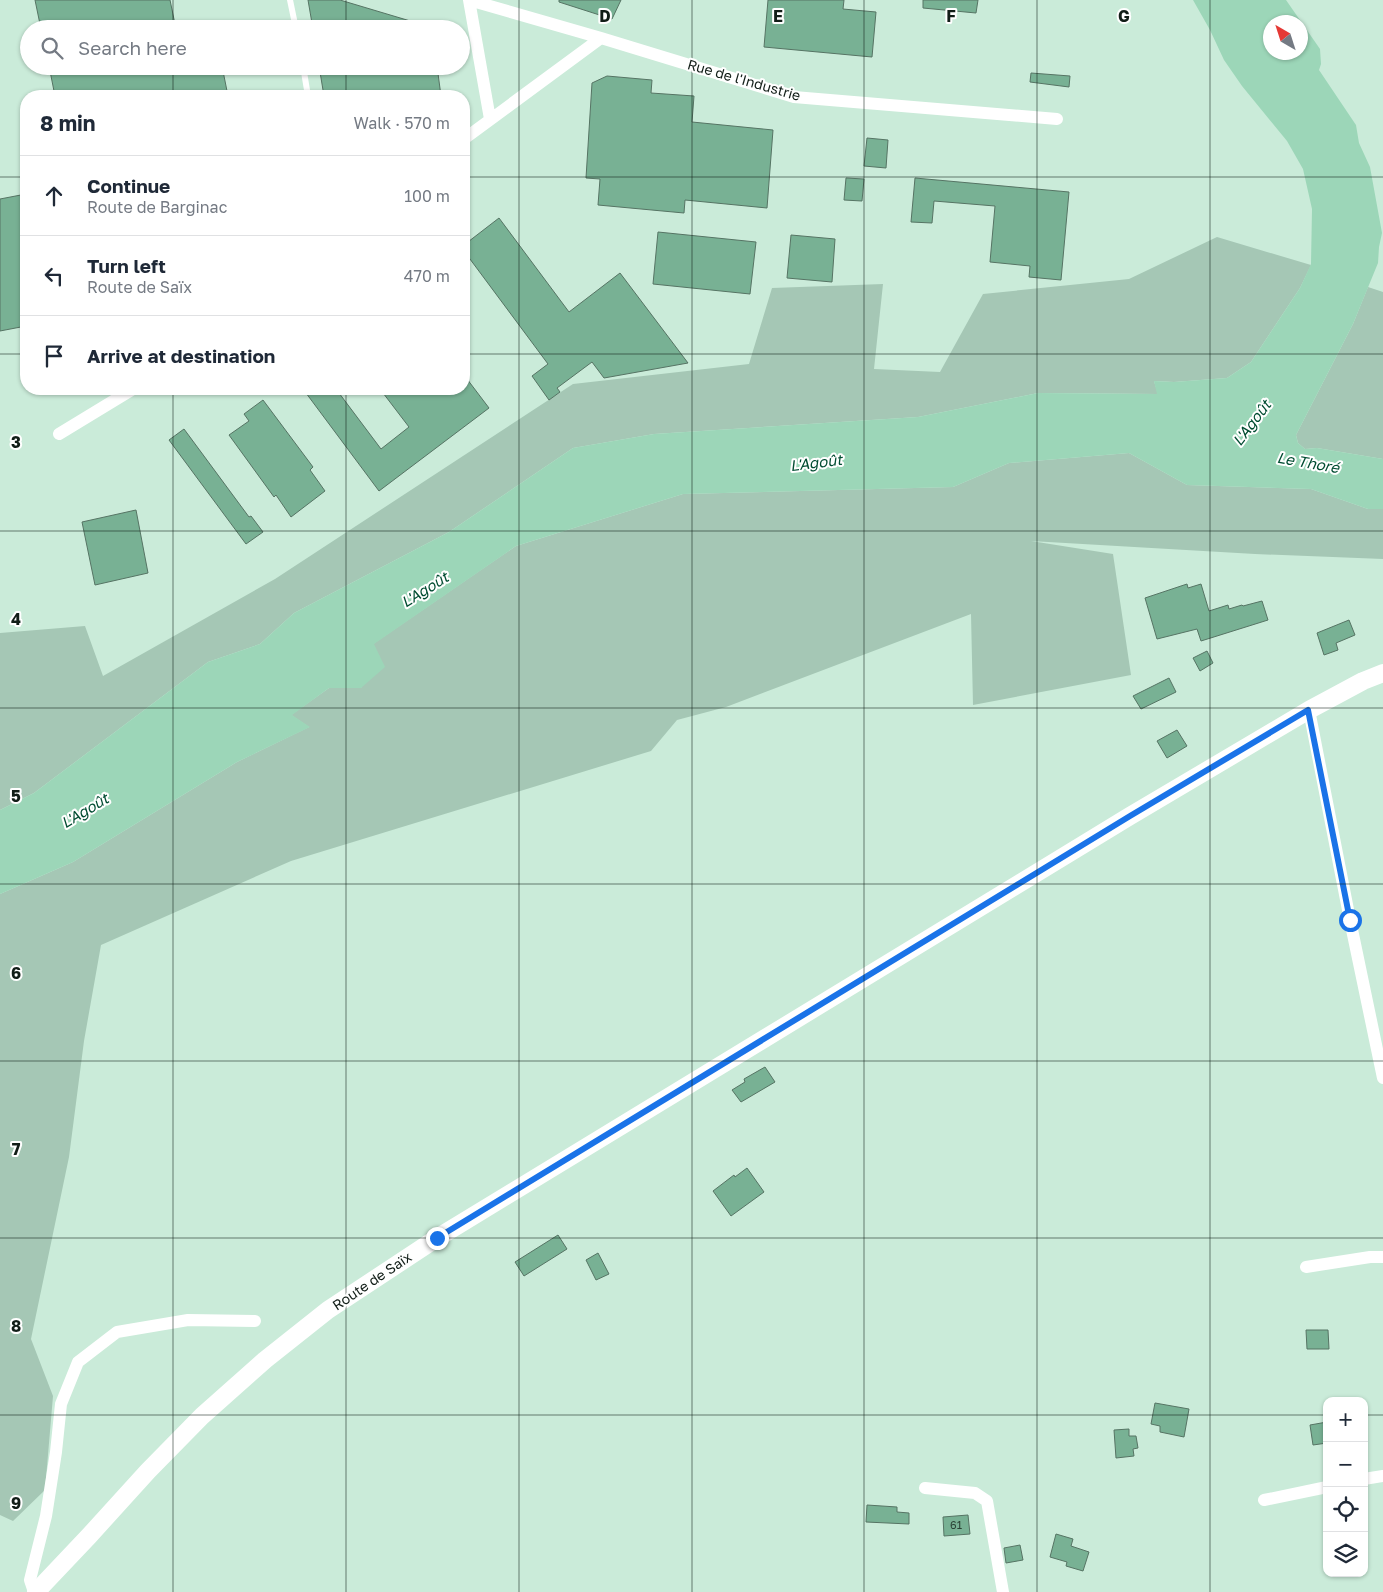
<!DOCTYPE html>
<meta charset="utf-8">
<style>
body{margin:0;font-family:"Golos Text",sans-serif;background:#f2f2f3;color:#1f2937}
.controls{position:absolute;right:15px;bottom:15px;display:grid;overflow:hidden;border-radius:10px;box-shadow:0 1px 4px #0004}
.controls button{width:45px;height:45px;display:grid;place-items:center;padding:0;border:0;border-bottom:1px solid #e0e1e3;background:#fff;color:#1f2937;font:25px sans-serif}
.compass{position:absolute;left:1263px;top:15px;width:45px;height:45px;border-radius:50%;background:#fff;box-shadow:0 1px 4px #0004;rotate:321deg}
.stop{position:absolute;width:15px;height:15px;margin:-11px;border:4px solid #1a73e8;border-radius:50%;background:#fff}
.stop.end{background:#1a73e8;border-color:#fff;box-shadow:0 1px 5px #0008}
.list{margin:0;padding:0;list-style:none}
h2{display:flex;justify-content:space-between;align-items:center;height:65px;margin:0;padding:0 20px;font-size:21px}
h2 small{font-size:16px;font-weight:400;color:#747a83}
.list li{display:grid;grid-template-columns:32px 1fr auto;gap:15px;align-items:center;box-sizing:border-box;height:80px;padding:0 20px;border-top:1px solid #e0e1e3}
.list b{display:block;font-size:19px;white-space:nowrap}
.list p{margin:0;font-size:16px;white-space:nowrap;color:#747a83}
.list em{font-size:16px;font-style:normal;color:#747a83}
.icon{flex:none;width:28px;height:28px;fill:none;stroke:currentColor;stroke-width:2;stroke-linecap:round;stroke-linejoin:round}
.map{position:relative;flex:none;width:1383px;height:1592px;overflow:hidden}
.search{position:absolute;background:#fff;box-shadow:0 1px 4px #0004;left:20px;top:20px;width:450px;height:55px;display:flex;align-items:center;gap:12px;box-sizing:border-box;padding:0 18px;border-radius:28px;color:#747a83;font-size:19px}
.panel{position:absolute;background:#fff;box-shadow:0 1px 4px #0004;left:20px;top:90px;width:450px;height:305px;border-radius:20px}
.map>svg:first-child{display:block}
</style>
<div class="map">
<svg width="1383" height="1592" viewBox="0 0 1383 1592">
<rect width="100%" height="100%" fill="#caebd9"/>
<!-- green -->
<path fill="#a5c7b5" d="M1217,237L1311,265L1300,288L1251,362L1227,378L1174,382L1154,381L1158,394L1038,393L918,417L654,434L573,448L449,532L294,613L260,644L208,662L34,793L0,810V633L85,626L103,676L275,579L573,384L749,364L772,288L883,284L874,369L940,372L983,294L1129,279Z
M1368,287L1383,292V459L1317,448L1305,449L1298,443L1296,435L1353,324Z
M1129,453L1187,485L1311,489L1368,509H1383V559L1255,554L1031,541L1113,554L1131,675L973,705L971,614L726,707L677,720L651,751L291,861L101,945L84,1041L69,1157L31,1339L53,1396L45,1490L13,1521L0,1515V894L73,862L237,762L309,727L291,715L329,688H361L373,644L516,546L683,494L953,487L1009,463Z"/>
<!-- water -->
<path fill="#9cd6b8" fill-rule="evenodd" d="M1193,0H1286L1320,49L1321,64L1319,70L1356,125L1359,143L1370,167L1382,233L1379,247L1378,263L1353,324L1296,435L1298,443L1305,449L1317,448L1383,459V509H1368L1311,489L1187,485L1129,453L1009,463L953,487L683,494L516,546L374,644L385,667L361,688H329L292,715L310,727L237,762L73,862L0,894V810L34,793L208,662L260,644L294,613L449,532L573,448L654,434L918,417L1038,393L1157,394L1154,381L1174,382L1227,378L1251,362L1300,288L1311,264L1312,209L1303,169L1287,141L1242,86L1224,60L1210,30ZM1300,22V52H1270V22Z"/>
<!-- building -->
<path fill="#78b194" stroke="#567464" d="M35,0H170L176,29H41Z
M308,0H340L427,26V29H313Z
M559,0H621L612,19L559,2Z
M768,0H844L843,9L876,12L872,57L764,47Z
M923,0H978L976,13L923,8Z
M49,66H184L185,72L207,66H222L228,96H55Z
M319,66H437L441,96H324Z
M1031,73L1070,76L1069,87L1030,82Z
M607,76L652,80L651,93L694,96L692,122L773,130L767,208L685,200L684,213L598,205L600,179L586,178L592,83Z
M867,138L888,140L886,168L864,166Z
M846,178L864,179L862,201L844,200Z
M915,178L1069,192L1061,280L1029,277L1030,266L990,262L995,206L934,201L932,223L911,222Z
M26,194V326L0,331V199Z
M499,218L569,312L620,273L688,363L604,378L592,362L557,388L560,392L549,400L532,376L548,364L464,251V245Z
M658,232L756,242L750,294L653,284Z
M791,235L835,239L832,282L787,278Z
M464,375L489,408L379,491L303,389H336L381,449L409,427L380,389H464Z
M263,400L313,467L310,470L325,491L291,517L276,495L274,497L229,435L249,421L244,414Z
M184,429L249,517L251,516L263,532L246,544L169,440Z
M136,510L148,573L95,585L82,522Z
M1187,584L1188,588L1201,584L1209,611L1228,605L1229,609L1242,605L1243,606L1262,601L1268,620L1201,641L1197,629L1157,639L1145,598Z
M1349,620L1355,635L1336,643L1338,650L1324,655L1317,633Z
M1207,651L1213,663L1200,671L1193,658Z
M1169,678L1176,692L1141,709L1133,696Z
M1177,730L1187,746L1167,758L1157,741Z
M765,1067L775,1082L741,1102L732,1090L745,1082L744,1079Z
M747,1168L764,1192L731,1216L713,1191L734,1175L735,1177Z
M558,1235L567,1249L524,1276L515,1262Z
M598,1253L609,1274L596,1280L586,1260Z
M1306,1330H1328L1329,1349H1307Z
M1155,1403L1189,1409L1184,1437L1160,1432V1426L1151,1424Z
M1327,1422V1443L1313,1445L1310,1425Z
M1129,1429V1436H1136L1138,1448L1133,1449L1134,1456L1116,1458L1114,1430Z
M867,1505L897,1507V1512L909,1513V1524L866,1522Z
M968,1515L970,1534L944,1536L943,1517Z
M1056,1534L1073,1539L1071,1546L1089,1552L1083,1571L1066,1566L1067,1562L1050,1557Z
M1020,1545L1023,1560L1006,1563L1004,1548Z"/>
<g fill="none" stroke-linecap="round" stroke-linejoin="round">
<!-- lane -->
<path stroke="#fff" stroke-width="6" d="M290,0L296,29
M303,66L308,96"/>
<!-- street -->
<path stroke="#fff" stroke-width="12" d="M469,0L601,38L794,97L1057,119
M469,0L490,119
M464,139L601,38
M59,434L133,389
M1309,710L1350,920L1383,1078
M1306,1267L1370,1257H1383
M1364,1479L1383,1476
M925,1488L975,1493L987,1501L1003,1592
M1264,1500L1327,1487
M34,1592L30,1580L46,1516L56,1452L61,1404L78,1362L117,1332L188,1320L255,1321"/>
<!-- secondary -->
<path stroke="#fff" stroke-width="18" d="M36,1592L89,1536L148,1471L202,1416L265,1360L328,1310L437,1238L1130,816L1309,710L1363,681L1383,673"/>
</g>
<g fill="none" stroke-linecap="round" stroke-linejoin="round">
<!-- route -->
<path stroke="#1a73e8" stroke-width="6" d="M437,1238L1130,816L1308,710L1350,920"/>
</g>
<!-- grid -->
<path fill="none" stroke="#111d17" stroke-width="1" stroke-opacity="0.55" d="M173,0V29M346,0V29M519,0V1592M692,0V1592M864,0V1592M1037,0V1592M1210,0V1592M173,66V96M346,66V96M0,177H26M464,177H1383M0,354H26M464,354H1383M173,389V1592M346,389V1592M0,531H1383M0,708H1383M0,884H1383M0,1061H1383M0,1238H1383M0,1415H1327M1364,1415H1383"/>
<g text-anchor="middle" stroke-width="4" stroke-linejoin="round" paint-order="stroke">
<!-- number labels -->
<g font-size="11" fill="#2b4236">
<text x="956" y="1529">61</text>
</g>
<!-- street labels -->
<g font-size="14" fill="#111d17" stroke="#fff">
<text transform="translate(744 80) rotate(16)" y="5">Rue de l'Industrie</text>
<text transform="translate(372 1281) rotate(-34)" y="5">Route de Saïx</text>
</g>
<!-- water labels -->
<g font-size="15" font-style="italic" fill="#004c31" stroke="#fff">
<text transform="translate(1252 423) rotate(-53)" y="5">L'Agoût</text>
<text transform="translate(816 463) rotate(-7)" y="5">L'Agoût</text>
<text transform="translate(1308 463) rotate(10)" y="5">Le Thoré</text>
<text transform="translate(425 590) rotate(-32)" y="5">L'Agoût</text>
<text transform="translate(85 811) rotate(-31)" y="5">L'Agoût</text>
</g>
</g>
<g font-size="16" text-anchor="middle" font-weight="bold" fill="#111d17" stroke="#fff" stroke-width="4" stroke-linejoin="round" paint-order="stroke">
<text x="605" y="22">D</text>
<text x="778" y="22">E</text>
<text x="951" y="22">F</text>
<text x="1124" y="22">G</text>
<text x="16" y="448">3</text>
<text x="16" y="625">4</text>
<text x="16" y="802">5</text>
<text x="16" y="979">6</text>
<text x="16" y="1155">7</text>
<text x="16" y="1332">8</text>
<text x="16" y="1509">9</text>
</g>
</svg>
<div class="controls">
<button>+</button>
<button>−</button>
<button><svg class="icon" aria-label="locate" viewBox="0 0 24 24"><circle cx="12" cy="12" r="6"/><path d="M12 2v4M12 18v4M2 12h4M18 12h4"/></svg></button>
<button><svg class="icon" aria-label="layers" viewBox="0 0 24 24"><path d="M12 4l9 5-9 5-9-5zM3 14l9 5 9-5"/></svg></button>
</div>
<svg class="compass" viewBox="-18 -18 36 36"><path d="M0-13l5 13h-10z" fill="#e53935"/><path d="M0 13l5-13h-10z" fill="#747a83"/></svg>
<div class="stop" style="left:1350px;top:920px"></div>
<div class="stop end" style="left:437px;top:1238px"></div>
<div class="search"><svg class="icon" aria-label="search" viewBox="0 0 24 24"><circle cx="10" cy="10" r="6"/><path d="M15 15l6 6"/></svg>Search here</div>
<section class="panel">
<h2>8 min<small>Walk · 570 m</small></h2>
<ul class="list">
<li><svg class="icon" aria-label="ahead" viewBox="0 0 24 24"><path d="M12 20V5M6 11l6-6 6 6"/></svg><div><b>Continue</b><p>Route de Barginac</p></div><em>100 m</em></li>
<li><svg class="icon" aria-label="left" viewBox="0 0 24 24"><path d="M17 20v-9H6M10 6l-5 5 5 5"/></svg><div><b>Turn left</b><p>Route de Saïx</p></div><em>470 m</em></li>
<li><svg class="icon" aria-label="arrive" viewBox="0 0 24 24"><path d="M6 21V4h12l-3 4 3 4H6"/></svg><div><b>Arrive at destination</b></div></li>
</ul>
</section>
</div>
